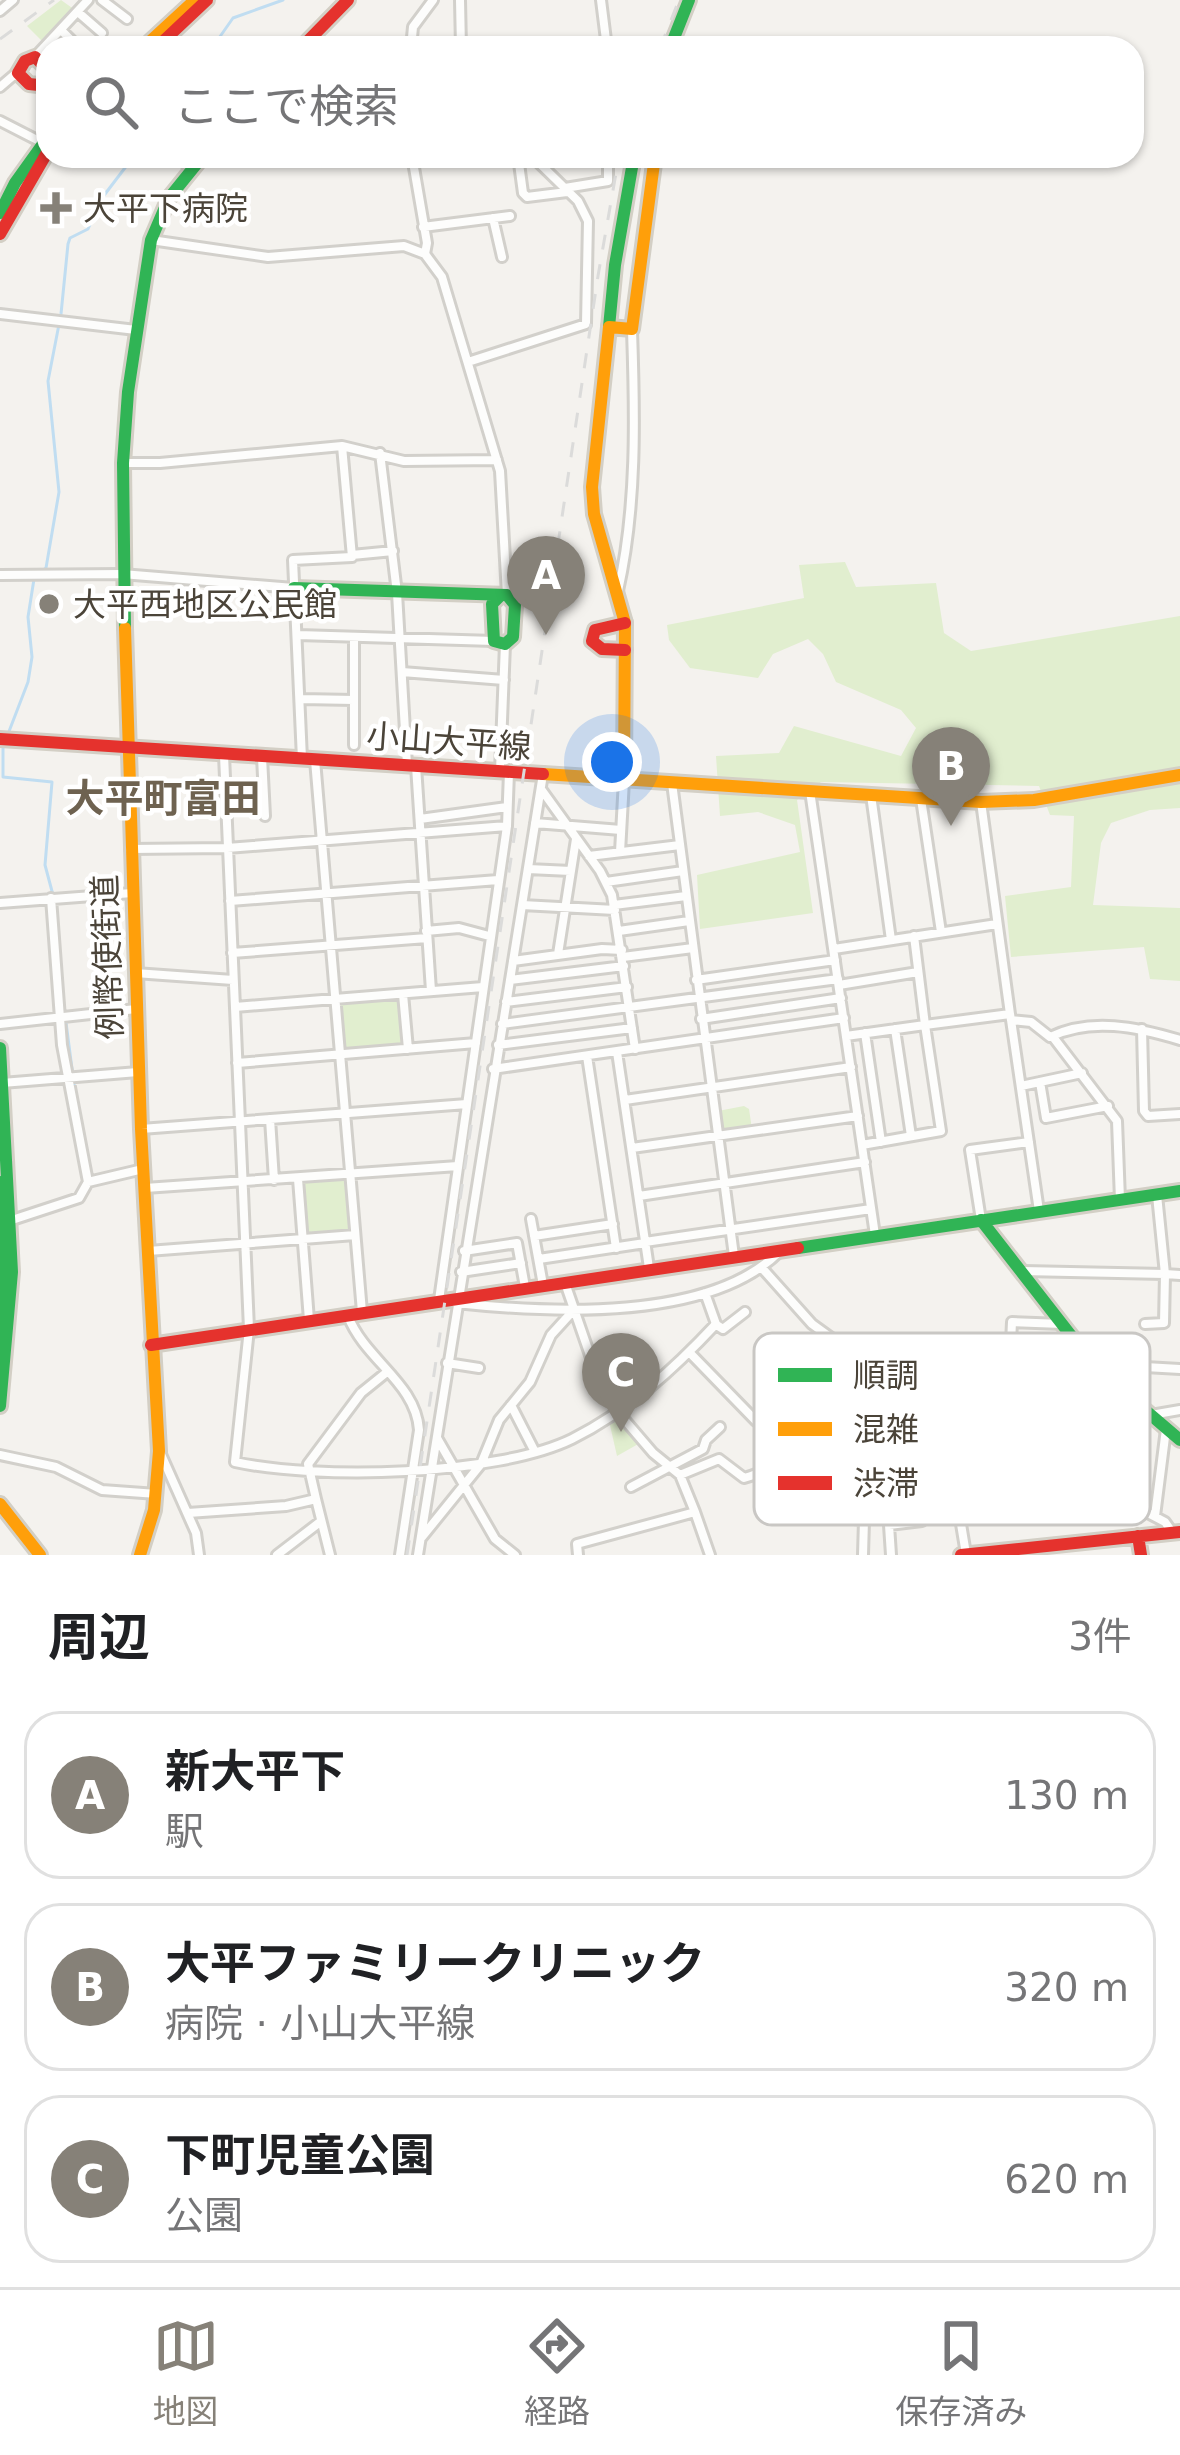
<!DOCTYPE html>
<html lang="ja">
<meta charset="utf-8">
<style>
body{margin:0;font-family:"DejaVu Sans","Noto Sans JP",sans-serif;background:#f2f2f2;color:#202124}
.you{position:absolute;left:612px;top:762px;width:42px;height:42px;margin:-30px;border:9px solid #fff;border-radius:50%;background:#1a73e8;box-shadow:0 0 0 18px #1a73e833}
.badge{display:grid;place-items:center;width:78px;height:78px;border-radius:50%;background:#868178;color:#fff;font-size:39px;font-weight:700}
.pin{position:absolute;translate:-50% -99px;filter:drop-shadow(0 3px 6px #0008)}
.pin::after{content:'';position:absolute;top:63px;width:42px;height:36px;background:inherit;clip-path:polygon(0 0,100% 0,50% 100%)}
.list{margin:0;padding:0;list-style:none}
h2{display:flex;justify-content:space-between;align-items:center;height:156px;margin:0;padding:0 48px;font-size:51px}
h2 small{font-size:39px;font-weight:400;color:#757577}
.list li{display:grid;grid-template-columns:78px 1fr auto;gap:36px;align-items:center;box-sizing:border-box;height:168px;margin:0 24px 24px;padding:0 24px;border:3px solid #e0e0e0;border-radius:36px}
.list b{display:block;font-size:45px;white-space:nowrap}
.list p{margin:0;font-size:39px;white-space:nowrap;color:#757577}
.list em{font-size:39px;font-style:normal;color:#757577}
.icon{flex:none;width:66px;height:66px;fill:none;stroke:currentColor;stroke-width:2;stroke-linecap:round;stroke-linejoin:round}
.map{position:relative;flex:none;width:1180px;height:1555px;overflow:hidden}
.search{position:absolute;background:#fff;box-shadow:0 3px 9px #0004;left:36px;right:36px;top:36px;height:132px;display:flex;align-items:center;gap:30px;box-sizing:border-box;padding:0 42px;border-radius:36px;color:#757577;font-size:45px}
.sheet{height:732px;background:#fff}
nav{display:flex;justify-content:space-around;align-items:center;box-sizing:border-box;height:168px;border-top:3px solid #e0e0e0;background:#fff;font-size:33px;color:#757577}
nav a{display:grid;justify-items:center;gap:6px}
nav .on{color:#868178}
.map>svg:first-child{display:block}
</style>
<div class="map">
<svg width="1180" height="1555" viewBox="0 0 1180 1555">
<rect width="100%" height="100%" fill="#f4f2ee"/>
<!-- green -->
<path fill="#e1eecf" d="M61,0L75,10L42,41L27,26Z
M845,562L856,587L936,583L944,633L971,651L1180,616V808L1150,810L1111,823L1101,843L1093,905L1180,908V981L1150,979L1144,947L1011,957L1005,896L1071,887L1074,816L1050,815L1039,786L821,782L797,800L813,913L700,929L697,875L800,852L795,825L758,812L720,816L716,756L779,753L794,726L901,756L916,728L901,710L836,682L823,654L808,639L773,654L758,678L690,668L669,640L667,625L804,598L799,565Z
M400,997L404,1045L343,1051L341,1003Z
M744,1106L749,1109L752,1129L721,1132L718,1111Z
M347,1179L351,1232L305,1235L300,1182Z
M620,1416L640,1443L617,1456L609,1421Z"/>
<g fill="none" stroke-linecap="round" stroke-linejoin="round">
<!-- stream -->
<path stroke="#c0ddf1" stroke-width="3" d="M212,48L233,18L283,0
M41,572L46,568L59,492L48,381L61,314L68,244L70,238L88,229L102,198L134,156
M34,579L28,617L32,657L28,682L3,747V777L52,782L45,865L53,895
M60,976L75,1092"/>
<defs>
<path id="street" d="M102,0L127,19
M460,0L461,48
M601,0L607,48
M0,11L13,0
M79,13L102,33
M62,31L79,48
M411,48L413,27L433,0
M35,57L88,0
M0,87L14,75L19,76
M0,121L43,143
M174,156L193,168
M306,156L355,160L498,156
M412,156L427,243L425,254
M518,156L523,193L527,197L567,192
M565,188L608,181V156
M493,218L502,257
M423,227L510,216
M151,240L268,257L404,246L425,254L442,277L500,471L507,595
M0,314L136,330
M468,362L586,324L588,221L578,201L537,161L501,156
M380,453L397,593L407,765
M124,463H160L342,446L404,461L497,460
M352,555L393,551
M0,575L122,574L294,588
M618,591C637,507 635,416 632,330
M298,635L494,641
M402,672L504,680
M301,699L354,700V637
M354,700V745
M224,755L249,1329L235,1462C317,1480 496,1476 572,1439C628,1411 674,1369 716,1324L705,1293
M262,757L265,816
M302,759L293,560L352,557L342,446
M315,760L362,1312
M416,766L431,991
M500,771L505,644
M672,783L734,1256
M541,789L600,871L612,895L635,1049
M810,791L875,1235
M871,795L891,940
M921,799L941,932
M981,802L1010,1014
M420,819L507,807
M535,823L621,830
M130,849L227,848L507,826
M620,852L624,780
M589,856L680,845
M528,869L571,871
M606,882L683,871
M230,901L498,880
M0,903L132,893
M522,905L615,910
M614,905L686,896
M426,931L459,928L489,936
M619,931L689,921
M914,936L925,1025L1010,1014L1011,1020L1031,1022L1050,1037C1091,1017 1137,1027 1180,1040
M834,949L997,924
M232,953L427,938
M558,954L576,839
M623,957L693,948
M513,961L602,949L622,950
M135,973L233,980
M510,980L624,966
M696,980L835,960
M839,985L918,972
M403,994L408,1049
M506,1002L627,987
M235,1007L483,987
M701,1019L841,998
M1011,1020L1039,1211
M0,1024L136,1009
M502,1024L838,979
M895,1029L911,1136
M1142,1029L1144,1111L1148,1116L1180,1114
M865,1033L881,1142
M846,1036L925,1025L941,1131L862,1145
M1053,1037L1117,1121L1120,1200
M498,1045L632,1028
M617,1052L649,1268
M587,1056L616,1248
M237,1063L476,1043
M493,1069L844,1018
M1040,1082L1046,1118L1108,1106
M2,1083L138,1072
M1021,1086L1082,1073
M625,1100L851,1067
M270,1119L274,1180
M141,1129L467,1104
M632,1148L858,1116
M298,1179L309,1320
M88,1182L143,1169
M145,1188L458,1166
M1157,1195L1165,1274L1180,1275
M639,1196L865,1162
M531,1219L543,1285
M12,1220L79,1198L88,1182L62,1045L51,898
M981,1220L970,1150L1029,1142
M534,1236L613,1224
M645,1242L871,1209
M148,1251L355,1235
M464,1251L517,1243L525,1287
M539,1259L645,1243
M762,1268L812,1324L841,1345L862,1355L917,1366L943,1377L922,1417L923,1431L934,1462L931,1507
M1023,1271L1165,1274L1164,1323L1145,1324
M461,1272L521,1263
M565,1283L592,1361L617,1411L653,1453L680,1475L695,1512L577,1544L578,1555
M439,1300L507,826L509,772
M456,1303C548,1313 710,1322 780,1251
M348,1316C365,1360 416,1383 419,1430L400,1555
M715,1324L723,1329L745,1312
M1062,1324L1012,1322L1011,1343L1078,1348
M689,1352L756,1421L779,1428L795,1440L822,1396L841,1345
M447,1363L479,1368
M598,1374L628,1353
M1116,1387L1145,1367L1180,1369
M608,1393L637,1373
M1131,1401L1123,1500L1165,1522L1172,1532
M511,1405L534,1450
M1151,1415L1180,1410
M437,1438L495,1539L515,1555
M160,1452L196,1533L199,1555
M0,1455L56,1467L102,1490L157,1494
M680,1475L719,1459L744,1478C769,1471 781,1463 795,1440
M631,1487L703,1449L706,1440L720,1427
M316,1499L330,1555
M695,1512L710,1555
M188,1513L286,1506L316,1499L308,1464L361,1393L387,1372
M1155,1516L1166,1429
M422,1537L481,1464L499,1420L530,1382L551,1335L571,1313
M966,1554L958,1506L1123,1500
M277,1555L320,1522
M418,1555L543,774
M863,1555L864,1520L871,1495L825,1491L823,1516L864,1520
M891,1555L889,1525L922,1521L931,1507L957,1506"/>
<path id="fast" d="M670,48L689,0
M0,213L15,183L48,137
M609,327L615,265L634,156
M294,588L507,595L515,605L513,637L505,644L494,641L492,604L501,595
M125,628L123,463L128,392L151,240L169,198L203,156
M0,1048L12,1272L0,1406
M0,1182L4,1262L0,1345
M981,1220L1097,1369L1180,1440
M798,1248L1180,1191"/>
<path id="slow" d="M143,48L195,0
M125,628L141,1129L159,1451L154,1510L140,1555
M543,774L981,802L1034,800L1180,775
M624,780L625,623L594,514L592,487L609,327L632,329L655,156
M0,1504L40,1555"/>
<path id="jam" d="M156,48L207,0
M301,48L348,0
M48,70L35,57L25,61L18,73L29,84L48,86
M0,234L48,151
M625,623L595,630L592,641L602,649L625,650
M0,739L543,774
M151,1345L798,1248
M1138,1536L1141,1555
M961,1555L1180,1532"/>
</defs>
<!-- street casing -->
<use href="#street" stroke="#d2d0cb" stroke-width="14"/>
<!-- fast casing -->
<use href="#fast" stroke="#d3cfc5" stroke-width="18"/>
<!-- slow casing -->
<use href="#slow" stroke="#d3cfc5" stroke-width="18"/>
<!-- jam casing -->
<use href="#jam" stroke="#d3cfc5" stroke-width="18"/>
<!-- street -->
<use href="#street" stroke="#fdfdfc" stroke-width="8"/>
<!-- fast -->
<use href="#fast" stroke="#30b455" stroke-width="12"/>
<!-- slow -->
<use href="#slow" stroke="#ff9f0a" stroke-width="12"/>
<!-- jam -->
<use href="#jam" stroke="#e5322d" stroke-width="12"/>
<!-- rail -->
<path stroke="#dbdbda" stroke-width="3" stroke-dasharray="15 15" stroke-linecap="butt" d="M0,39L54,0
M660,48L679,0
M407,1555L598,276L619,156"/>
</g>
<!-- markers -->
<g fill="#868178" stroke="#fff" stroke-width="4.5">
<path d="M50 190h12v12h12v12h-12v12h-12v-12h-12v-12h12z"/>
<circle cx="49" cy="604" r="12"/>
</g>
<g text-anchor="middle" stroke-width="9" stroke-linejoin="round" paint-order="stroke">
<!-- poi labels -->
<g font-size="33" fill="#4b4439" stroke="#fff" text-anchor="start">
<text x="83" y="220">大平下病院</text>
<text x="73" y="616">大平西地区公民館</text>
</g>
<!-- street labels -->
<g font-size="33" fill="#4b4439" stroke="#fff">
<text transform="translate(449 741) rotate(4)" y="12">小山大平線</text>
<text transform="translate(107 957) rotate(-92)" y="12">例幣使街道</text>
</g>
<!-- quarter labels -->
<g font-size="39" font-weight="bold" fill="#6e6250" stroke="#fff">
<text x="163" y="812">大平町富田</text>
</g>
</g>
<!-- legend -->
<rect x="754" y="1333" width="396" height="192" rx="18" fill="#fff" stroke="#c9c7c4" stroke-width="3"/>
<rect x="778" y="1368" width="54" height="14" fill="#30b455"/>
<rect x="778" y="1422" width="54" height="14" fill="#ff9f0a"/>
<rect x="778" y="1476" width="54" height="14" fill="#e5322d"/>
<g font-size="33" fill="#4b4439">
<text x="853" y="1387">順調</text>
<text x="853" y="1441">混雑</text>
<text x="853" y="1495">渋滞</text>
</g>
</svg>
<div class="you"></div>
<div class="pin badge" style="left:546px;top:635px">A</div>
<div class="pin badge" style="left:951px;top:826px">B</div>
<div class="pin badge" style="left:621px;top:1432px">C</div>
<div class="search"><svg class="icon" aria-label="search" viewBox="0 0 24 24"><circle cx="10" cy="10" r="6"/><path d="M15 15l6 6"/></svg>ここで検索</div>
</div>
<section class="sheet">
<h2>周辺<small>3件</small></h2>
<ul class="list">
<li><span class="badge">A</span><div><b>新大平下</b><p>駅</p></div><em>130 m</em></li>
<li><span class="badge">B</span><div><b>大平ファミリークリニック</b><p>病院 · 小山大平線</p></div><em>320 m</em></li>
<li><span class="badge">C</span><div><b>下町児童公園</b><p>公園</p></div><em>620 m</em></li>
</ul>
</section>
<nav>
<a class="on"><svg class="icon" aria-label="map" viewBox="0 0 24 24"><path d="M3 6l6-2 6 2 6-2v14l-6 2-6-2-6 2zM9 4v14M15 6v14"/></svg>地図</a>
<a><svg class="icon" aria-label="directions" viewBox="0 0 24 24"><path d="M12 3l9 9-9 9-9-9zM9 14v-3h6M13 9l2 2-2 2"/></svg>経路</a>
<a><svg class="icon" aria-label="saved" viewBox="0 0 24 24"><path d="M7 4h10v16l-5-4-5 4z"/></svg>保存済み</a>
</nav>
